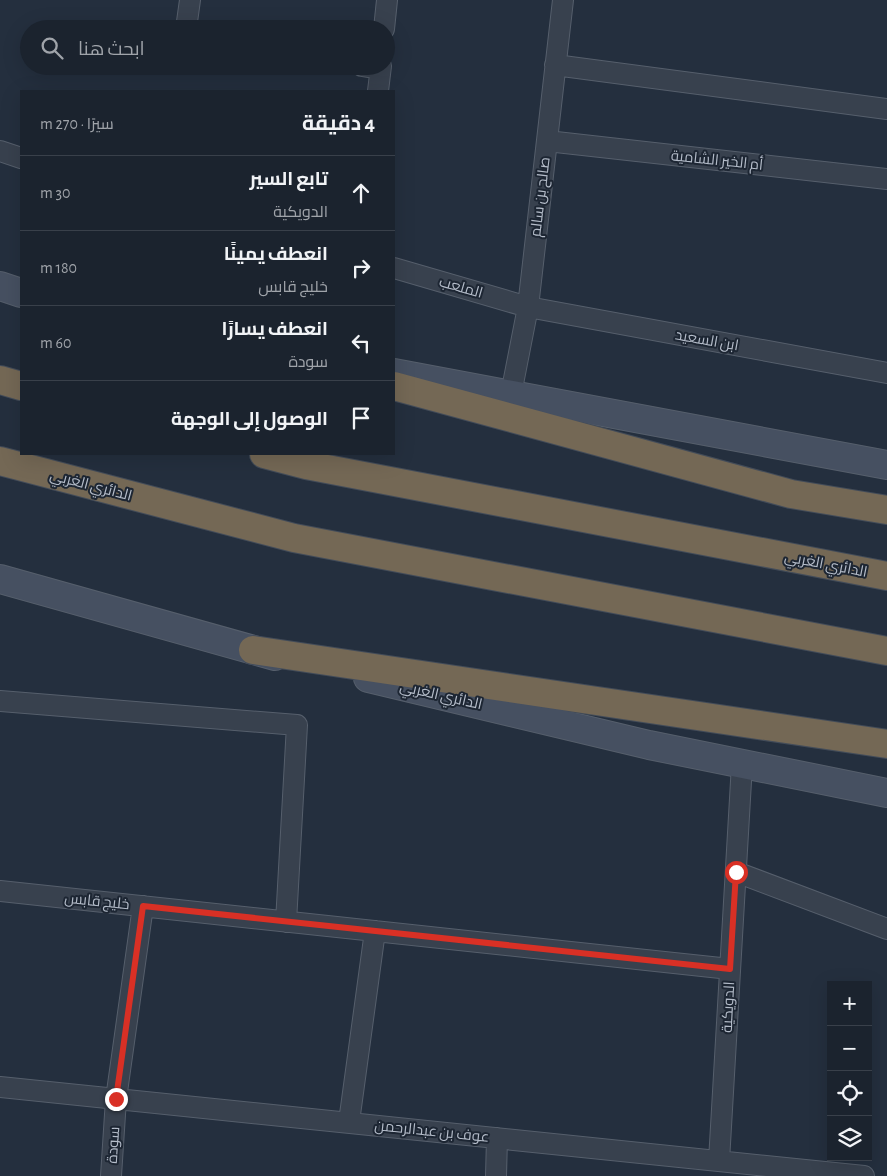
<!DOCTYPE html>
<html lang="ar">
<meta charset="utf-8">
<style>
body{margin:0;font-family:"Alegreya Sans",Cairo,sans-serif;background:#242b36;color:#f1f3f6;direction:rtl}
.controls{position:absolute;right:15px;bottom:15px;display:grid;overflow:hidden;border-radius:0px;box-shadow:0 5px 20px #0002}
.controls button{width:45px;height:45px;display:grid;place-items:center;padding:0;border:0;border-bottom:1px solid #39404a;background:#1b232e;color:#f1f3f6;font:25px sans-serif}
.stop{position:absolute;width:15px;height:15px;margin:-11px;border:4px solid #d93025;border-radius:50%;background:#fff}
.stop.end{background:#d93025;border-color:#fff;box-shadow:0 1px 5px #0008}
.list{margin:0;padding:0;list-style:none}
h2{display:flex;justify-content:space-between;align-items:center;height:65px;margin:0;padding:0 20px;font-size:21px}
h2 small{font-size:16px;font-weight:400;color:#a0a4aa}
.list li{display:grid;grid-template-columns:32px 1fr auto;gap:15px;align-items:center;box-sizing:border-box;height:75px;padding:0 20px;border-top:1px solid #39404a}
.list b{display:block;font-size:19px;white-space:nowrap}
.list p{margin:0;font-size:16px;white-space:nowrap;color:#a0a4aa}
.list em{font-size:16px;font-style:normal;color:#a0a4aa}
.icon{flex:none;width:28px;height:28px;fill:none;stroke:currentColor;stroke-width:2;stroke-linecap:round;stroke-linejoin:round}
.map{position:relative;flex:none;width:887px;height:1176px;overflow:hidden;direction:ltr}
.search{position:absolute;background:#1b232e;box-shadow:0 5px 20px #0002;left:20px;top:20px;width:375px;height:55px;display:flex;align-items:center;gap:12px;box-sizing:border-box;padding:0 18px;border-radius:28px;color:#a0a4aa;font-size:19px}
.panel{position:absolute;background:#1b232e;box-shadow:0 5px 20px #0002;left:20px;top:90px;width:375px;height:365px;border-radius:0px;direction:rtl}
.map>svg:first-child{display:block}
</style>
<div class="map">
<svg width="887" height="1176" viewBox="0 0 887 1176">
<rect width="100%" height="100%" fill="#242f3e"/>
<g fill="none" stroke-linecap="round" stroke-linejoin="round">
<defs>
<path id="street" d="M186,29L190,0
M384,29L387,0
M555,65L887,109
M362,66L380,69
M378,91L381,66
M547,141L887,179
M0,151L21,158
M394,268L528,307L887,373
M511,394L528,307L563,0
M0,701L297,725L286,922
M736,872L887,929
M0,891L730,969
M0,1087L864,1176
M349,1122L375,931
M719,1161L742,764
M111,1176L116,1099L143,906
M496,1176L497,1138"/>
<path id="secondary" d="M0,286L21,293
M394,373L887,465
M0,579L275,656
M368,678L649,745L887,793"/>
<path id="highway" d="M0,380L21,386
M394,386L791,494L887,510
M264,454L306,465L887,576
M0,461L294,538L887,651
M253,650L887,744"/>
</defs>
<!-- street casing -->
<use href="#street" stroke="#565f6c" stroke-width="22"/>
<!-- secondary casing -->
<use href="#secondary" stroke="#565f6c" stroke-width="30"/>
<!-- highway casing -->
<use href="#highway" stroke="#434c59" stroke-width="30"/>
<!-- street -->
<use href="#street" stroke="#38414e" stroke-width="20"/>
<!-- secondary -->
<use href="#secondary" stroke="#465061" stroke-width="28"/>
<!-- highway -->
<use href="#highway" stroke="#746855" stroke-width="28"/>
</g>
<g fill="none" stroke-linecap="round" stroke-linejoin="round">
<!-- route -->
<path stroke="#d93025" stroke-width="6" d="M116,1099L143,906L730,969L736,872"/>
</g>
<g text-anchor="middle" stroke-width="4" stroke-linejoin="round" paint-order="stroke">
<!-- street labels -->
<g font-size="15" fill="#b4bcc9" stroke="#1d2633">
<text transform="translate(717 160) rotate(6)" y="5">أم الخير الشامية</text>
<text transform="translate(540 197) rotate(-83)" y="5">صالح بن سالم</text>
<text transform="translate(461 287) rotate(16)" y="5">الملعب</text>
<text transform="translate(707 340) rotate(10)" y="5">ابن السعيد</text>
<text transform="translate(91 485) rotate(15)" y="5">الدائري الغربي</text>
<text transform="translate(826 564) rotate(11)" y="5">الدائري الغربي</text>
<text transform="translate(441 695) rotate(13)" y="5">الدائري الغربي</text>
<text transform="translate(97 901) rotate(6)" y="5">خليج قابس</text>
<text transform="translate(728 1007) rotate(-87)" y="5">الدويكية</text>
<text transform="translate(432 1131) rotate(6)" y="5">عوف بن عبدالرحمن</text>
<text transform="translate(113 1145) rotate(-86)" y="5">سودة</text>
</g>
</g>
</svg>
<div class="controls">
<button>+</button>
<button>−</button>
<button><svg class="icon" aria-label="locate" viewBox="0 0 24 24"><circle cx="12" cy="12" r="6"/><path d="M12 2v4M12 18v4M2 12h4M18 12h4"/></svg></button>
<button><svg class="icon" aria-label="layers" viewBox="0 0 24 24"><path d="M12 4l9 5-9 5-9-5zM3 14l9 5 9-5"/></svg></button>
</div>
<div class="stop" style="left:736px;top:872px"></div>
<div class="stop end" style="left:116px;top:1099px"></div>
<div class="search"><svg class="icon" aria-label="search" viewBox="0 0 24 24"><circle cx="10" cy="10" r="6"/><path d="M15 15l6 6"/></svg>ابحث هنا</div>
<section class="panel">
<h2>4 دقيقة<small>سيرًا · 270 m</small></h2>
<ul class="list">
<li><svg class="icon" aria-label="ahead" viewBox="0 0 24 24"><path d="M12 20V5M6 11l6-6 6 6"/></svg><div><b>تابع السير</b><p>الدويكية</p></div><em>30 m</em></li>
<li><svg class="icon" aria-label="right" viewBox="0 0 24 24"><path d="M7 20v-9h11M14 6l5 5-5 5"/></svg><div><b>انعطف يمينًا</b><p>خليج قابس</p></div><em>180 m</em></li>
<li><svg class="icon" aria-label="left" viewBox="0 0 24 24"><path d="M17 20v-9H6M10 6l-5 5 5 5"/></svg><div><b>انعطف يسارًا</b><p>سودة</p></div><em>60 m</em></li>
<li><svg class="icon" aria-label="arrive" viewBox="0 0 24 24"><path d="M6 21V4h12l-3 4 3 4H6"/></svg><div><b>الوصول إلى الوجهة</b></div></li>
</ul>
</section>
</div>
